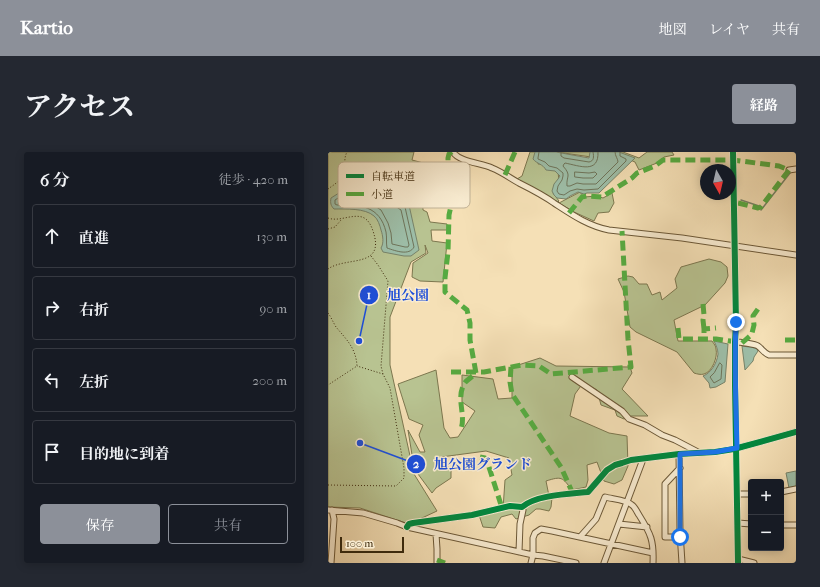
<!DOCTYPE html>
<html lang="ja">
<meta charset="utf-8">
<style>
body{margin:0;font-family:"IM FELL French Canon","Noto Serif JP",serif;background:#242831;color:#f1f3f6}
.controls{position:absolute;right:12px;bottom:12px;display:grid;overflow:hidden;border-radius:4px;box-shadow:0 2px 10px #0003}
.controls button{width:36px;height:36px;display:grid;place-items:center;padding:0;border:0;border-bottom:1px solid #363941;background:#171b24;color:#f1f3f6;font:20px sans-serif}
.compass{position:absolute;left:372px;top:12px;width:36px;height:36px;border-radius:50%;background:#171b24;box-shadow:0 2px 10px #0003;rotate:172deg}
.scale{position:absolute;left:12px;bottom:10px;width:64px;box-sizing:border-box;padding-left:4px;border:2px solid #3f2b0d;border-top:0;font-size:11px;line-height:14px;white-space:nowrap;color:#3f2b0d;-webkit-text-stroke:3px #f8ebd0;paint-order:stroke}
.stop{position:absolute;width:12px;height:12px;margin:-9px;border:3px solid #1a73e8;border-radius:50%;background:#fff}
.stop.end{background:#1a73e8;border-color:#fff;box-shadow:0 1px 4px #0008}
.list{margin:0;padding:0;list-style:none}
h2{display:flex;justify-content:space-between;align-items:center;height:52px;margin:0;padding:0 16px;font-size:17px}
h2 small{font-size:13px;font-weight:400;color:#9ea1a6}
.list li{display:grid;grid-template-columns:26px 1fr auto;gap:12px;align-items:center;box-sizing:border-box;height:64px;margin:0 8px 8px;padding:0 8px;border:1px solid #363941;border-radius:4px}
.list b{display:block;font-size:15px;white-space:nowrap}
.list em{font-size:13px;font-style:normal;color:#9ea1a6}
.actions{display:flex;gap:8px;padding:12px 16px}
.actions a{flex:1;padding:9px 0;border:1px solid #8c9099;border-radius:4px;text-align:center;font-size:14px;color:#8c9099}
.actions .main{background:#8c9099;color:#fff}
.icon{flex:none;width:22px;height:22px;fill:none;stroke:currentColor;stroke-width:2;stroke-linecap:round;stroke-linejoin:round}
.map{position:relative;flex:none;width:468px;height:411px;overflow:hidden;border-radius:4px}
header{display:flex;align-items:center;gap:24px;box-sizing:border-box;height:56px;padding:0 20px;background:#8c9099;color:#fff}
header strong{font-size:19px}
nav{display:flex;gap:22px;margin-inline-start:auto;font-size:14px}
.intro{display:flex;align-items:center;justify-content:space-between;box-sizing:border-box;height:96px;padding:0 24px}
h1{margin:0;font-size:28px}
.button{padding:10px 18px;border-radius:4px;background:#8c9099;color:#fff;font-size:14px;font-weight:700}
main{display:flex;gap:24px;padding:0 24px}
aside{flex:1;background:#171b24;border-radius:4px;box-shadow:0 2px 10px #0003}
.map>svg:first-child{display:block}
</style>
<header>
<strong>Kartio</strong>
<nav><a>地図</a><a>レイヤ</a><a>共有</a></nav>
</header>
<div class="intro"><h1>アクセス</h1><a class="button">経路</a></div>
<main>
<aside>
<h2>6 分<small>徒歩 · 420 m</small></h2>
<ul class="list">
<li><svg class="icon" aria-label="ahead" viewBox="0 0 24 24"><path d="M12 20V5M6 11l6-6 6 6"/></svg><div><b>直進</b></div><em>130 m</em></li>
<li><svg class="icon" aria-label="right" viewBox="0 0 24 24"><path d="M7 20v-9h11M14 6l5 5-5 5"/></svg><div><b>右折</b></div><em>90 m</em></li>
<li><svg class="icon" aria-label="left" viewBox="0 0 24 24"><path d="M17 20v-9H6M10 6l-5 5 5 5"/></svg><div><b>左折</b></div><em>200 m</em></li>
<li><svg class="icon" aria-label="arrive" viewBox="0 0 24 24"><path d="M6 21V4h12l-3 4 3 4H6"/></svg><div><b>目的地に到着</b></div></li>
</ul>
<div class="actions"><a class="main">保存</a><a>共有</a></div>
</aside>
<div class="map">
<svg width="468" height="411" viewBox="0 0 468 411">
<rect width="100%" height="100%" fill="#f5e0b6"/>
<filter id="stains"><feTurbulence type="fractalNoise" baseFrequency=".005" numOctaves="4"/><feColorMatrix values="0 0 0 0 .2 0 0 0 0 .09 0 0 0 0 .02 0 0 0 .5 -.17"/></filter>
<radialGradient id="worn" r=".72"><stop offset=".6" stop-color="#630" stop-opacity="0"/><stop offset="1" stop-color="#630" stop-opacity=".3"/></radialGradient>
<!-- green -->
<path fill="#b8c391" stroke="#7c774f" d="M0,0H86L84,8L103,13V24L87,29L81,36L64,30L51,13L46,11L47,20L56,34L73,38H94L95,58L99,60L102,70L119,72V78H103L104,89L119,91L115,130L92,129L84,125L85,111L100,101L97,93L98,101L83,110L62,165V213L86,322L109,359L81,372L32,356L0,355Z
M202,0H214L210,12H223L230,19L231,30L225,41L231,49L229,51L189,27L194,24Z
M229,0H295L311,6L319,0H344L346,3L336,5L329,11L311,18L307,10L283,0L263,5Z
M252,40L256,45L269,44L275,46L284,41L286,51L281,60L270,61L266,69L246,60L231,51Z
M381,107L393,110L399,115L400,124L397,131L377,153L346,168L350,189H384C386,192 388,194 388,197C390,205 384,220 376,222C373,223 369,222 366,221L349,200L308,180L302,175L296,140L290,127L300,124L305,125L311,132H319L324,143L332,140L334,148L349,136L347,127L353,115Z
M212,206L228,214L302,215L304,221L294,237L320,264H303L296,267L289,264L287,258L273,253L269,238L255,231L247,242L242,264L281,281L299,284L300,314L294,328L286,332L276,329L269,310L259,313L260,328L258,335L244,338C234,325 234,324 218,329L221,344L224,346L223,355L221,359L212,357H208L201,363L188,367L184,362L173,365L167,376L155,375L151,363L175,357L177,328L184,323L181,306L158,299L113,305L123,319V326L108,336L104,341L90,322L85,309L80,278L92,300H97L91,283L95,273L81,267L70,232L108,218L116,276L122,286L130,285L147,259L134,250V223L165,227L170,247L184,246V215Z"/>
<!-- water -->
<path fill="#9dbea8" stroke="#77836a" d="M207,0H228L261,6L262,0H291L307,6L271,41H259L256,42L250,40L242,44L238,47L229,46L226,43L224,39L226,32L230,27L232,24L227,19L218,18C215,12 209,12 205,7Z
M30,30H35L52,40L72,46L81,53L91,98L83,104H76L55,100L53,96C56,91 55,84 53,78C52,74 50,67 46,64C37,56 18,57 6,57C3,54 2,51 3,46L22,34Z
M386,189L400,192L397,230L388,235L382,236L381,231L375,224C383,221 389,211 390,202C390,198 388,193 386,189Z
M414,194L428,196L430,199L426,205L425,209L417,218Z
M468,319V334L461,336L458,321Z"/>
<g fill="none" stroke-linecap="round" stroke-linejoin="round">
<!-- shore -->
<path stroke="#6e745a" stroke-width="1" d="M211,0L210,6V7L217,10L221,14L229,16L235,21V24L234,28L230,34L229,39L231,42L236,43L242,39L249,37L256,38L270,37L298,9V7L292,4V0
M233,0V4L236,6L261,10C266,9 266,5 265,0
M270,0C271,22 252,14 237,11L236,12L235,14C244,24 238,24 239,34H242L249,31L255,32H268L290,10C290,7 287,4 287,0
M247,20L261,21L267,20L269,22L265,26H255L247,25Z
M31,34H34L51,43L70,49L77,55L86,95C81,104 68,99 59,96C58,91 59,85 58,80C52,54 32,52 9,53L7,52V48L24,37Z
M32,39L49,48L67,54L73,58L81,93L80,95H77L64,92L63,81L60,71L53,58L42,51L22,47V44Z
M392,211L394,213L393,227L386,231L382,225L386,221Z"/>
<!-- stream -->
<path stroke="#77836a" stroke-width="1.5" d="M413,48L431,54
M433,58L462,21L464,19"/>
<defs>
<path id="minor" d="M125,0C131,10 154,11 164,16C174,20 182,26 191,31C203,37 215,43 226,51C243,62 260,74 281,78L354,86L468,103
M405,0L408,171L407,190V233L410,411
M461,18L468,17
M407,190C412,190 427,192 430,194C434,197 436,201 441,203H468
M244,225L294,259L301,267L317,273L334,283L347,288L370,300
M351,302L352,380L354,411
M352,316L337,332V385H352
M453,340L468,337
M410,342H423
M0,358L35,361L69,371L79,375L205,403L215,404L248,411
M410,371L423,372
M291,372L319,375
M453,373H468
M79,375L81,372L85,371L144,363L182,354L194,355C208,343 240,342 260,340L279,318L287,313L294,311L303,308L351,302L387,300L406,297L468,280
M108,382L109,397V411
M252,385L268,367L277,345C284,347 299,348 304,353C307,355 309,360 311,363C323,382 326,389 325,411
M191,400L192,372L195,358L194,355
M410,407L426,411
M3,411L6,367L4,358
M203,411L205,403V386L207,381L213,377L224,379L325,401
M276,411L314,310V307"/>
</defs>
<!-- minor casing -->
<use href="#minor" stroke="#6c5837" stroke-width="7"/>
<!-- path -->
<path stroke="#3f2b0d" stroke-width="1" stroke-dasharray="1 2" stroke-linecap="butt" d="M0,37C7,32 17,26 17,17C17,10 16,6 19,0
M0,66C11,70 23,62 34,65C40,67 43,73 45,79C58,117 18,104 0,117
M0,77L7,75L13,68
M43,104L50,113L60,129L53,214L55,222
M0,161C3,165 5,170 8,175C18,187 28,196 29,214L0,233
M0,333L68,334L76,326V316L62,236L55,222L29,214"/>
<!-- minor -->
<use href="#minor" stroke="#f8ebd0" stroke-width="5"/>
<!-- quiet -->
<path stroke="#56ab41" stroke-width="5" stroke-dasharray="10 5" stroke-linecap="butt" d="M124,0L121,2L120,6V13L125,45L121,63L120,100L117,126V140L139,158L142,171V188L148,221C145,225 139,227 136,232C128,247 138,263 133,277
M177,23L187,0
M241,61L254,45L259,44L274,45L304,26L309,21L327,14L335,8H405L451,14L461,18L433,55L430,56L406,50
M375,152L376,163L375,168L376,177
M350,176L351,187H388L402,189H407
M376,181V177L388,176
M457,188H468
M414,191L423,183L424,181L426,173L425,164L430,157
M183,215L182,230L184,242L233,315L245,342
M123,220H156L194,213L211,214L223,222L303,215L300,187L294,79
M152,305L157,306L160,312L174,356
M109,408L117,411"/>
<defs>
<path id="cycleway" d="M405,0L408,171L407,190V233L410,411
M79,375L81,372L85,371L144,363L182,354L194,355C208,343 240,342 260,340L279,318L287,313L294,311L303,308L351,302L387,300L406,297L468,280"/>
</defs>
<!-- cycleway casing -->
<use href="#cycleway" stroke="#f8ebd0" stroke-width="8"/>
<!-- cycleway -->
<use href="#cycleway" stroke="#00873e" stroke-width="6"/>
</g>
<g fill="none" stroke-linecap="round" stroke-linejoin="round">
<!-- route -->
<path stroke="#1a73e8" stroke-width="5" d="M352,385V302L387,300L409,296C408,254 406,212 408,170"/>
</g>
<!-- legend -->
<rect x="10" y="10" width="132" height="46" rx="6" fill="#f8ebd0" stroke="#c0b196" stroke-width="1"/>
<rect x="18" y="22" width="18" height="4" fill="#00873e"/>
<rect x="18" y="40" width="18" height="4" fill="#56ab41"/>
<g font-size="11" fill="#3f2b0d">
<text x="43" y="28">自転車道</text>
<text x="43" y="46">小道</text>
</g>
<!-- callouts -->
<path fill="none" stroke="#1d4ed8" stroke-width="1.5" d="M31 189L41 143M32 291L88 312"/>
<g fill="#1d4ed8" stroke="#f8ebd0" stroke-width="1.5">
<circle cx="31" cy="189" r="4"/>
<circle cx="32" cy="291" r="4"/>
<circle cx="41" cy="143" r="10"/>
<circle cx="88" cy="312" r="10"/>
</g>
<g font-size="12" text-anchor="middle" font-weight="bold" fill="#fff">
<text x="41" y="147">1</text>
<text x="88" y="316">2</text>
</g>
<g font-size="14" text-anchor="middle" font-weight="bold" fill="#1d4ed8" stroke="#f8ebd0" stroke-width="3" stroke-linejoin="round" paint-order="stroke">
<text x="80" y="148">旭公園</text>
<text x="155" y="317">旭公園グランド</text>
</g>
<rect width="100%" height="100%" filter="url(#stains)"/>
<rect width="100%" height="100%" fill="url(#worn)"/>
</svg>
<div class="controls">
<button>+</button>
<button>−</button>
</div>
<svg class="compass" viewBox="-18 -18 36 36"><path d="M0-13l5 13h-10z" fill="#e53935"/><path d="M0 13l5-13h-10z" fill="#9ea1a6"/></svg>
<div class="scale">100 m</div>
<div class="stop" style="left:352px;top:385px"></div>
<div class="stop end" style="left:408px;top:170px"></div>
</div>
</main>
